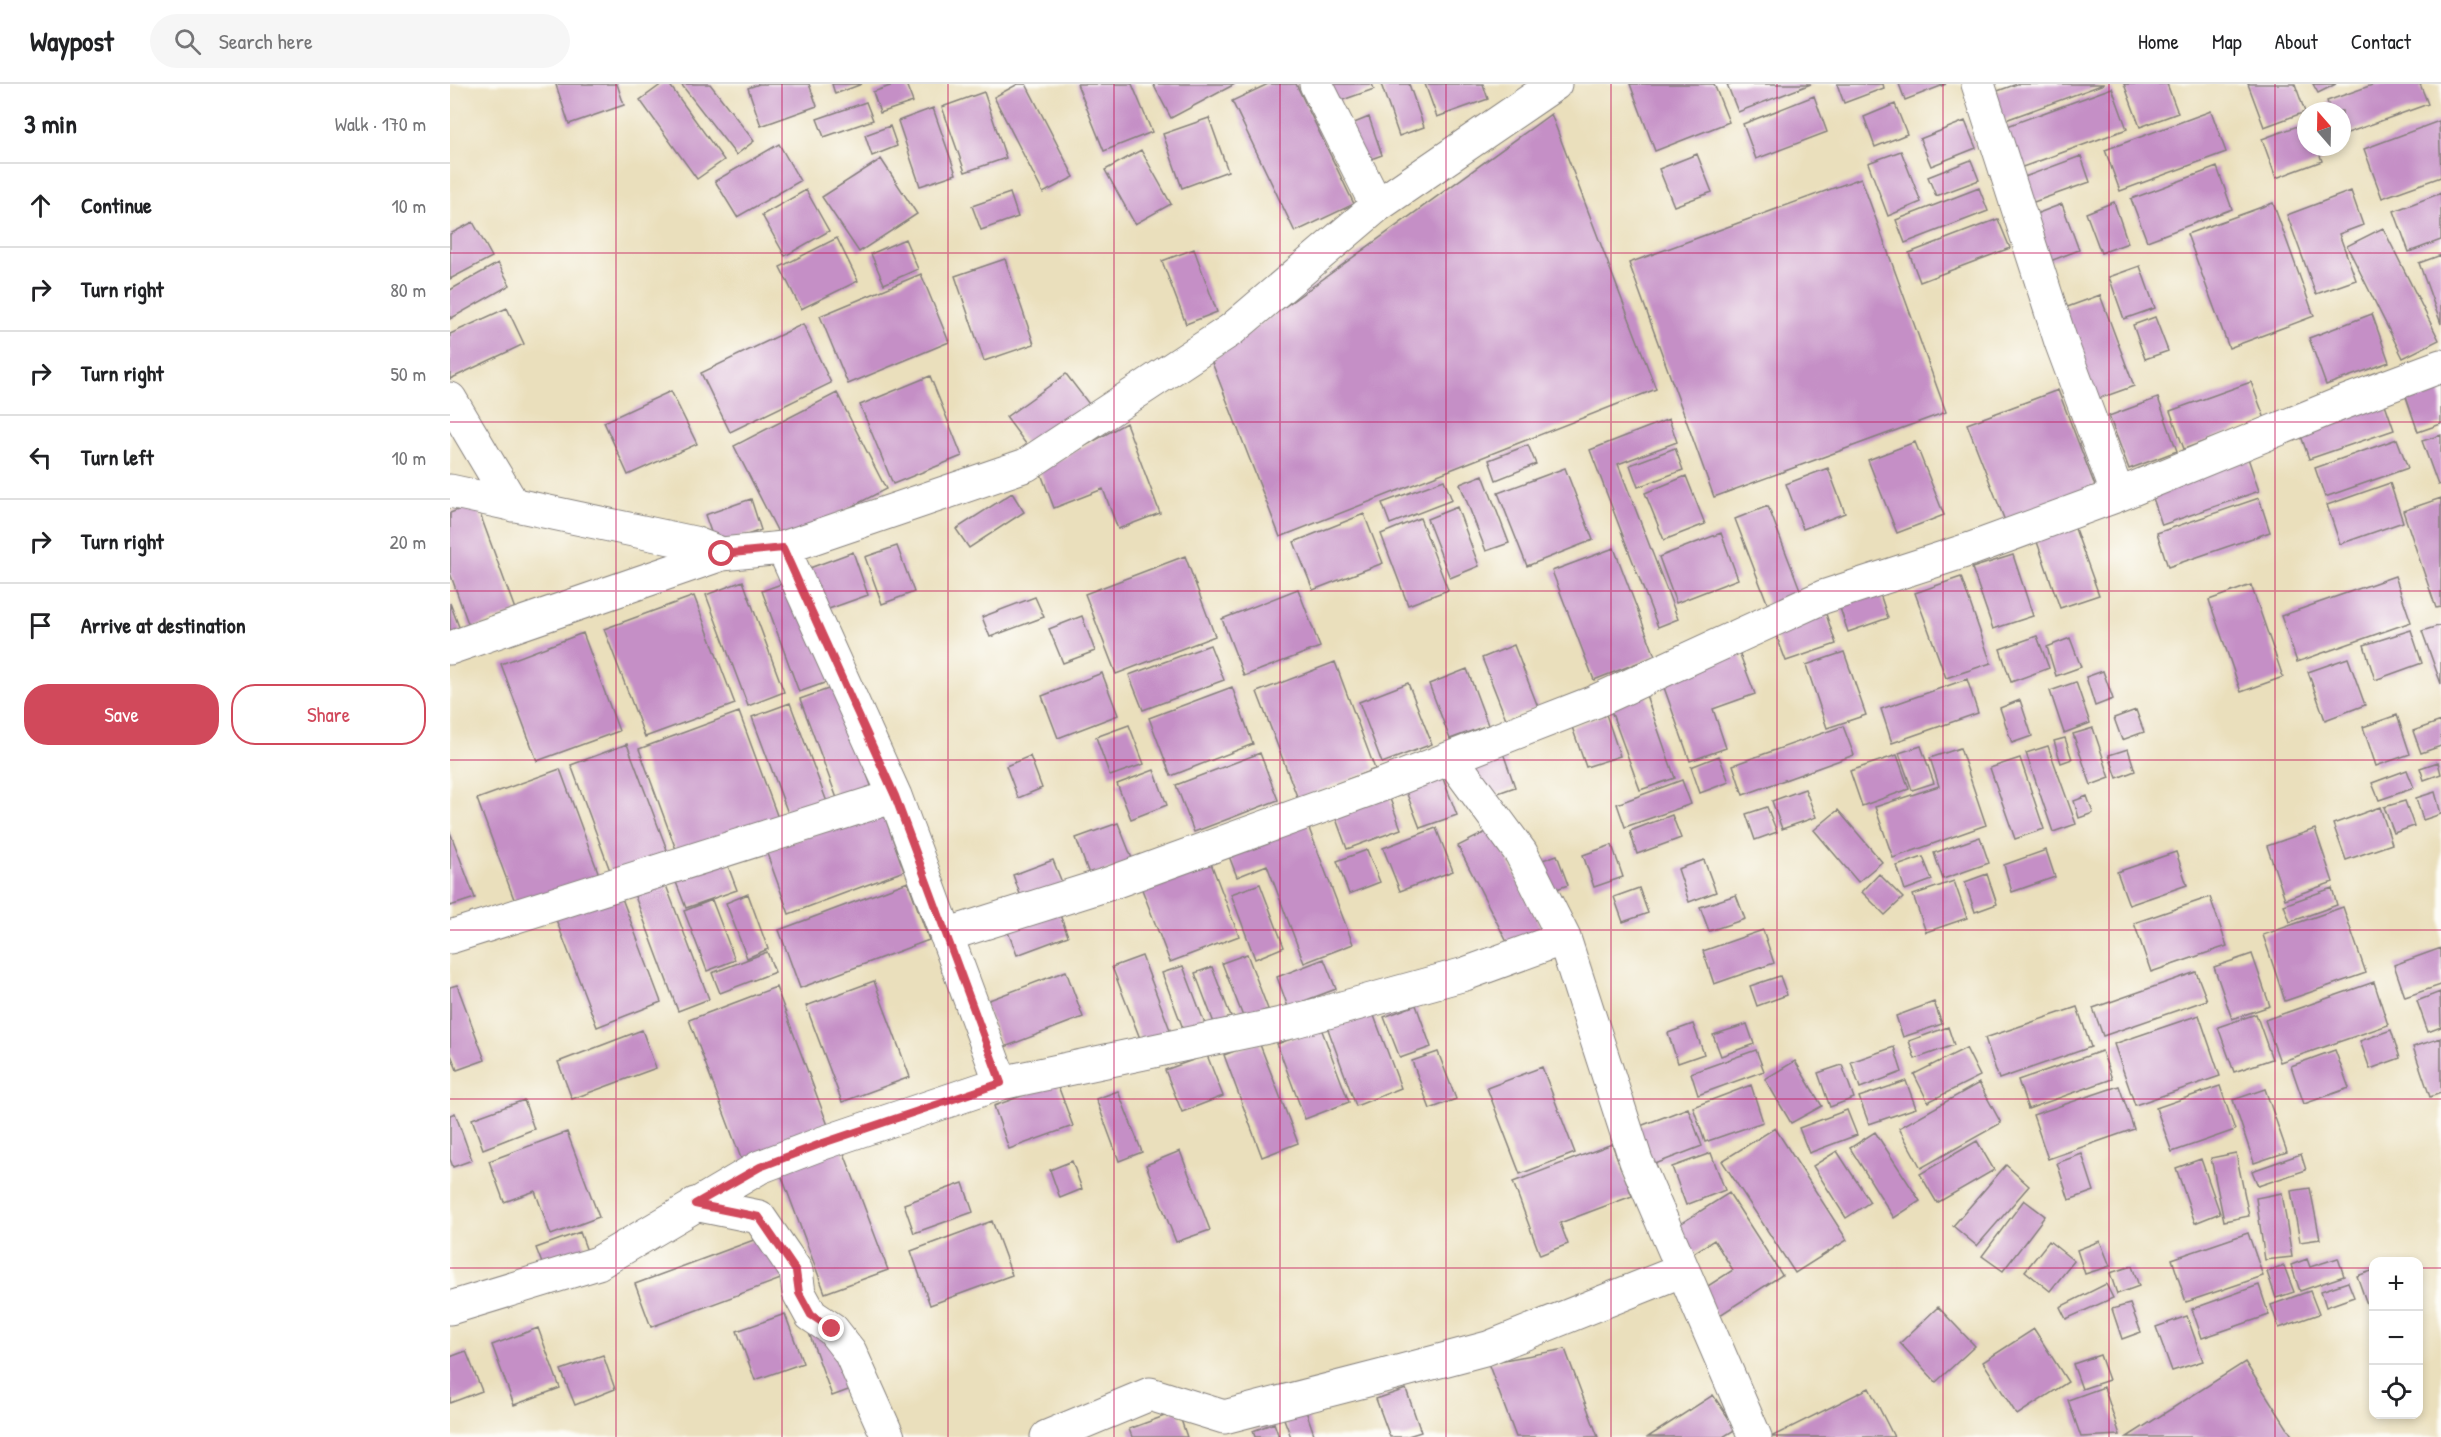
<!DOCTYPE html>
<meta charset="utf-8">
<style>
body{margin:0;font-family:"Patrick Hand",sans-serif;background:#f6f6f6;color:#202124}
.controls{position:absolute;right:18px;bottom:18px;display:grid;overflow:hidden;border-radius:12px;box-shadow:0 3px 9px #0003}
.controls button{width:54px;height:54px;display:grid;place-items:center;padding:0;border:0;border-bottom:2px solid #e0e0e0;background:#fff;color:#202124;font:30px sans-serif}
.compass{position:absolute;left:1847px;top:18px;width:54px;height:54px;border-radius:50%;background:#fff;box-shadow:0 3px 9px #0003;rotate:340deg}
.stop{position:absolute;width:18px;height:18px;margin:-14px;border:4px solid #d1495b;border-radius:50%;background:#fff}
.stop.end{background:#d1495b;border-color:#fff;box-shadow:0 2px 6px #0008}
.list{margin:0;padding:0;list-style:none}
h2{display:flex;justify-content:space-between;align-items:center;height:78px;margin:0;padding:0 24px;font-size:26px}
h2 small{font-size:20px;font-weight:400;color:#757577}
.list li{display:grid;grid-template-columns:39px 1fr auto;gap:18px;align-items:center;box-sizing:border-box;height:84px;padding:0 24px;border-top:2px solid #e0e0e0}
.list b{display:block;font-size:22px;white-space:nowrap}
.list em{font-size:20px;font-style:normal;color:#757577}
.actions{display:flex;gap:12px;padding:18px 24px}
.actions a{flex:1;padding:14px 0;border:2px solid #d1495b;border-radius:24px;text-align:center;font-size:21px;color:#d1495b}
.actions .main{background:#d1495b;color:#fff}
.icon{flex:none;width:33px;height:33px;fill:none;stroke:currentColor;stroke-width:2;stroke-linecap:round;stroke-linejoin:round}
.map{position:relative;flex:none;width:1991px;height:1353px;overflow:hidden}
header{display:flex;align-items:center;gap:36px;box-sizing:border-box;height:84px;padding:0 30px;background:#fff;border-bottom:2px solid #e0e0e0}
header strong{font-size:28px}
nav{display:flex;gap:33px;margin-inline-start:auto;font-size:21px}
.search{width:420px;height:54px;background:#f6f6f6;display:flex;align-items:center;gap:15px;box-sizing:border-box;padding:0 21px;border-radius:33px;color:#757577;font-size:22px}
main{display:flex}
aside{flex:1;background:#fff}
.map>svg:first-child{display:block}
</style>
<header>
<strong>Waypost</strong>
<div class="search"><svg class="icon" aria-label="search" viewBox="0 0 24 24"><circle cx="10" cy="10" r="6"/><path d="M15 15l6 6"/></svg>Search here</div>
<nav><a>Home</a><a>Map</a><a>About</a><a>Contact</a></nav>
</header>
<main>
<aside>
<h2>3 min<small>Walk · 170 m</small></h2>
<ul class="list">
<li><svg class="icon" aria-label="ahead" viewBox="0 0 24 24"><path d="M12 20V5M6 11l6-6 6 6"/></svg><div><b>Continue</b></div><em>10 m</em></li>
<li><svg class="icon" aria-label="right" viewBox="0 0 24 24"><path d="M7 20v-9h11M14 6l5 5-5 5"/></svg><div><b>Turn right</b></div><em>80 m</em></li>
<li><svg class="icon" aria-label="right" viewBox="0 0 24 24"><path d="M7 20v-9h11M14 6l5 5-5 5"/></svg><div><b>Turn right</b></div><em>50 m</em></li>
<li><svg class="icon" aria-label="left" viewBox="0 0 24 24"><path d="M17 20v-9H6M10 6l-5 5 5 5"/></svg><div><b>Turn left</b></div><em>10 m</em></li>
<li><svg class="icon" aria-label="right" viewBox="0 0 24 24"><path d="M7 20v-9h11M14 6l5 5-5 5"/></svg><div><b>Turn right</b></div><em>20 m</em></li>
<li><svg class="icon" aria-label="arrive" viewBox="0 0 24 24"><path d="M6 21V4h12l-3 4 3 4H6"/></svg><div><b>Arrive at destination</b></div></li>
</ul>
<div class="actions"><a class="main">Save</a><a>Share</a></div>
</aside>
<div class="map">
<svg width="1991" height="1353" viewBox="0 0 1991 1353">
<rect width="100%" height="100%" fill="#fdfcf7"/>
<filter id="ink" filterUnits="userSpaceOnUse"><feTurbulence type="fractalNoise" baseFrequency=".0167" numOctaves="2"/><feDisplacementMap in="SourceGraphic" scale="12" xChannelSelector="R" yChannelSelector="G"/><feConvolveMatrix kernelMatrix="1 2 1 2 8 2 1 2 1" color-interpolation-filters="sRGB"/></filter>
<filter id="wash" filterUnits="userSpaceOnUse"><feTurbulence type="fractalNoise" baseFrequency=".008" numOctaves="4" result="noise"/><feDisplacementMap in="SourceGraphic" scale="24" xChannelSelector="R" yChannelSelector="G"/><feGaussianBlur stdDeviation="1.35" result="paint"/><feColorMatrix in="noise" values="0 0 0 0 0 0 0 0 0 0 0 0 0 0 0 0 0 1.4 0 .05"/><feComposite in="paint" operator="in"/></filter>
<g filter="url(#wash)">
<rect width="100%" height="100%" fill="#eadfbc"/>
<g id="blocks">
<!-- building -->
<path fill="#c58fc6" d="M109,0H167L174,21L119,40L106,1Z
M212,0H219L274,76L247,95L190,16Z
M231,0H260L304,57L286,71Z
M309,0H359L367,22L311,42L298,4Z
M382,0H412L385,10Z
M446,0H456L463,18L430,29L423,8Z
M568,0H576L624,93L593,109L544,13Z
M627,0H682L702,48L654,67Z
M703,0H785L721,34Z
M818,0H846L904,120L845,148L782,17Z
M874,0H922L924,5L881,20Z
M931,0H959L974,43L949,52Z
M975,0H1033L1038,15L987,33Z
M1180,0H1264L1279,38L1205,67Z
M1277,0H1361L1288,28Z
M1387,0H1433L1434,4L1394,19Z
M1449,0H1496L1455,16Z
M1567,0H1654L1553,37L1542,9Z
M1674,0H1717L1728,29L1690,43Z
M1798,0H1845L1855,28L1814,43Z
M1863,0H1886L1868,9Z
M1925,0H1970L1978,20L1892,51V27H1880L1877,17Z
M1662,4L1677,45L1567,85L1552,44Z
M534,8L556,74L515,88L492,23Z
M1364,12L1377,48L1306,75L1293,40Z
M416,18L423,36L374,53L367,35Z
M1445,20L1457,50L1425,63L1414,33Z
M483,24L506,90L470,102L448,37Z
M1761,27L1776,68L1670,107L1655,66Z
M1101,30L1206,305L830,453L761,276Z
M919,33L932,71L910,79L897,42Z
M759,34L778,87L732,104L713,50Z
M1515,37L1526,64L1481,82L1470,55Z
M1989,37L1991,93L1932,114L1914,65Z
M1856,39V63H1867L1872,77L1826,94L1812,55Z
M440,42L447,62L422,72L415,51Z
M329,60L350,97L287,133L265,97Z
M691,66L721,120L685,140L655,86Z
M1451,67L1471,118L1438,132L1418,79Z
M1247,70L1262,108L1224,122L1209,85Z
M1631,72L1640,98L1578,120L1569,95Z
M431,75L467,130L409,168L372,113Z
M1521,76L1529,96L1486,112L1478,93Z
M1767,83L1782,125L1697,157L1681,115Z
M1411,94L1496,328L1264,413L1179,179Z
M1529,104L1538,127L1455,159L1446,136Z
M356,106L379,147L335,172L312,131Z
M1901,107L1913,141L1889,150L1906,196L1866,210L1837,131Z
M560,109L568,133L531,146L522,122Z
M1991,109V156L1959,168L1944,127Z
M1664,118L1678,159L1651,169L1636,129Z
M1823,119L1864,232L1779,264L1737,150Z
M1612,120L1629,166L1595,179L1578,133Z
M1548,135L1560,164L1470,198L1459,169Z
M23,138L42,173L0,195V150Z
M1933,144L1989,256L1953,274L1897,162Z
M387,154L408,197L351,225L330,183Z
M455,155L468,185L434,200L421,170Z
M744,165L767,228L736,240L712,177Z
M1991,171V240L1969,179Z
M555,175L584,260L534,277L505,192Z
M48,179L60,201L0,235V206Z
M1690,182L1705,224L1674,235L1659,193Z
M471,190L499,258L398,300L370,232Z
M1650,211L1684,302L1645,316L1612,225Z
M57,224L74,260L0,295V250Z
M1922,230L1939,278L1876,301L1859,254Z
M1705,233L1718,267L1695,275L1683,241Z
M353,240L381,299L280,348L251,289Z
M616,290L639,320L579,364L556,333Z
M480,292L512,372L443,400L410,321Z
M1991,297V340L1968,348L1955,310Z
M1801,298L1815,335L1734,365L1720,327Z
M1608,306L1645,402L1555,437L1517,340Z
M221,307L247,360L178,391L154,338Z
M387,309L436,405L333,458L284,362Z
M1708,314L1727,367L1679,385L1659,332Z
M1934,317L1944,346L1859,375L1849,346Z
M1219,335L1227,358L1168,380L1228,535L1208,543L1140,366Z
M676,339L710,429L668,445L653,405L604,424L590,387Z
M1991,351V400L1988,401L1972,357Z
M1947,355L1958,384L1875,413L1865,384Z
M1465,358L1494,431L1447,449L1418,376Z
M1078,361L1086,380L1046,396L1039,376Z
M1225,364L1233,386L1188,403L1180,381Z
M1798,374L1809,407L1712,441L1701,408Z
M1115,384L1143,456L1077,482L1048,409Z
M1378,384L1395,429L1353,445L1336,400Z
M1033,391L1059,459L1036,467L1010,400Z
M1236,392L1255,440L1214,456L1195,409Z
M994,396L1002,416L940,440L932,419Z
M1940,399L1953,438L1890,460L1877,421Z
M562,409L574,428L519,464L506,445Z
M1809,414L1820,448L1718,483L1707,449Z
M1991,414V523L1986,524L1953,427Z
M301,415L311,446L266,462L255,431Z
M26,419L66,528L20,545L0,489V429Z
M1318,422L1351,508L1318,521L1285,435Z
M1007,423L1029,482L1000,494L977,435Z
M914,430L933,479L863,506L844,458Z
M970,434L998,506L958,521L931,450Z
M1623,439L1649,511L1610,524L1585,452Z
M1271,449L1288,495L1226,519L1209,473Z
M447,462L464,508L432,520L415,473Z
M1164,464L1205,572L1144,596L1102,487Z
M403,468L418,511L373,527L357,485Z
M1563,471L1583,532L1543,545L1522,484Z
M735,472L765,552L666,590L635,510Z
M1945,492L1961,538L1847,578L1831,532Z
M1511,493L1541,579L1496,594L1465,509Z
M345,495L383,596L349,608L312,507Z
M293,497L334,608L298,622L256,511Z
M1801,501L1833,593L1791,608L1759,516Z
M848,505L870,563L794,592L772,535Z
M1429,507L1438,534L1398,548L1389,521Z
M244,512L285,620L195,653L154,545Z
M585,513L594,533L540,553L532,533Z
M0,519L11,548L0,553Z
M1376,530L1386,560L1336,577L1325,548Z
M632,532L645,567L613,579L599,545Z
M1991,541V600L1972,547Z
M1961,546L1972,579L1925,596L1914,561Z
M133,549L169,647L87,677L51,580Z
M1587,552L1599,584L1561,598L1550,565Z
M1620,554L1631,583L1606,592L1597,563Z
M760,561L774,596L693,626L679,591Z
M1064,561L1088,623L1056,635L1032,574Z
M1289,568L1305,610L1263,625L1276,664L1240,677L1211,595Z
M1394,568L1416,631L1377,644L1356,581Z
M1898,574L1915,621L1875,636L1858,588Z
M885,578L925,685L848,715L807,608Z
M1017,585L1038,641L1000,655L979,600Z
M1653,587L1663,615L1645,622L1636,593Z
M652,589L668,631L608,654L592,612Z
M1517,595L1528,629L1442,659L1431,625Z
M1626,598L1640,639L1614,649L1600,607Z
M958,599L982,660L932,679L909,618Z
M384,603L422,704L388,717L350,615Z
M782,603L803,660L721,692L699,634Z
M1196,611L1225,694L1190,706L1160,624Z
M1570,616L1582,652L1562,659L1550,624Z
M340,619L377,718L339,732L302,633Z
M1686,626L1694,648L1672,656L1664,634Z
M289,628L328,734L228,771L189,665Z
M1156,630L1170,672L1136,683L1122,643Z
M1947,631L1960,670L1926,682L1913,643Z
M1991,637V662L1971,669L1963,647Z
M679,641L694,680L660,692L646,653Z
M1393,642L1404,671L1293,711L1283,681Z
M1643,644L1660,694L1641,701L1623,650Z
M1615,654L1622,675L1611,679L1604,657Z
M177,660L219,771L162,792L121,681Z
M1471,662L1484,699L1462,706L1449,669Z
M1598,662L1626,740L1603,748L1576,669Z
M1510,664L1536,741L1443,774L1425,723L1489,702L1480,674Z
M1678,665L1685,687L1667,694L1659,671Z
M1052,666L1065,703L1031,715L1018,678Z
M810,669L828,716L744,748L726,701Z
M1447,671L1459,705L1412,722L1400,687Z
M580,672L592,704L568,714L556,682Z
M1269,672L1279,698L1250,709L1241,683Z
M1570,674L1594,745L1565,755L1540,684Z
M1988,678L1991,690L1974,696L1970,684Z
M110,685L151,796L68,826L27,715Z
M704,686L717,721L681,735L667,700Z
M1957,686L1964,704L1929,716L1922,699Z
M992,692L1007,731L970,744L955,705Z
M1232,696L1241,720L1175,743L1167,720Z
M1355,705L1366,733L1332,745L1322,717Z
M1985,708L1991,730L1973,736L1966,714Z
M939,712L951,745L897,765L885,732Z
M1637,712L1643,729L1629,734L1624,717Z
M1955,717L1964,742L1944,749L1934,723Z
M1317,723L1327,748L1305,756L1296,730Z
M1930,723L1942,760L1896,776L1883,740Z
M432,725L454,787L339,830L316,767Z
M1388,726L1432,778L1408,798L1364,746Z
M1222,731L1231,754L1187,770L1180,747Z
M855,734L903,860L854,879L817,781L787,793L776,764Z
M668,739L683,777L640,793L626,754Z
M986,744L1003,787L950,807L933,764Z
M1042,745L1093,847L1060,864L1008,762Z
M1865,745L1883,798L1835,815L1817,762Z
M0,748L25,814L0,822Z
M1530,753L1539,779L1493,795L1484,769Z
M1162,761L1173,793L1144,803L1133,771Z
M917,766L930,798L899,810L887,777Z
M1596,766L1605,793L1562,808L1554,781Z
M1726,768L1737,801L1679,821L1667,788Z
M757,769L789,852L720,878L688,795Z
M1107,771L1118,801L1098,808L1087,778Z
M1473,773L1482,796L1455,806L1447,782Z
M275,774L287,806L236,824L224,793Z
M603,776L615,806L574,821L563,791Z
M1254,776L1266,808L1239,818L1228,785Z
M1429,790L1453,814L1435,831L1412,808Z
M1537,790L1547,820L1525,828L1515,798Z
M214,796L259,915L228,927L183,807Z
M1504,797L1517,834L1476,848L1463,811Z
M458,798L479,856L350,904L329,846Z
M810,800L834,863L805,875L781,810Z
M1189,804L1198,829L1173,838L1164,813Z
M1882,804L1887,821L1840,838L1834,821Z
M170,809L211,918L147,943L105,833Z
M298,810L318,865L297,874L276,819Z
M1286,811L1295,835L1259,847L1250,823Z
M1760,813L1777,862L1701,888L1684,839Z
M262,816L285,876L257,887L234,827Z
M607,823L618,852L567,871L556,843Z
M1893,823L1916,889L1835,917L1813,851Z
M1313,846L1324,879L1264,900L1253,867Z
M1991,864V901L1955,913L1944,881Z
M317,868L325,888L270,909L262,889Z
M797,870L818,925L794,935L772,879Z
M1802,870L1820,922L1782,935L1764,883Z
M692,872L722,951L693,962L662,883Z
M874,875L886,905L838,923L827,893Z
M733,882L755,940L734,947L712,889Z
M762,883L781,933L764,939L745,889Z
M616,887L633,933L552,964L534,918Z
M1746,888L1757,916L1653,952L1643,924Z
M1330,892L1337,911L1307,922L1300,902Z
M424,897L460,993L392,1018L356,922Z
M1924,898L1938,941L1830,978L1815,936Z
M7,901L35,976L7,986L0,968V903Z
M326,903L379,1044L292,1077L239,936Z
M1990,908L1991,943L1978,948L1967,917Z
M1484,918L1492,940L1453,953L1446,932Z
M966,921L981,963L950,974L934,933Z
M1627,923L1641,963L1549,995L1535,954Z
M923,929L951,1004L906,1022L878,945Z
M1806,930L1822,975L1784,988L1768,943Z
M1749,931L1770,992L1685,1021L1664,960Z
M1243,940L1254,970L1228,979L1218,949Z
M1297,940L1304,960L1271,972L1263,951Z
M1498,943L1504,961L1465,975L1459,957Z
M871,944L899,1018L855,1035L827,960Z
M192,946L206,984L122,1015L108,978Z
M1941,946L1950,974L1920,985L1910,957Z
M1991,954V1009L1980,1013L1963,963Z
M809,958L848,1059L812,1073L774,971Z
M1444,963L1452,988L1410,1004L1401,978Z
M1516,964L1530,992L1478,1018L1464,990Z
M1306,966L1314,987L1248,1011L1241,989Z
M1885,966L1899,1004L1854,1020L1841,982Z
M1652,967L1662,995L1578,1025L1568,996Z
M988,968L1006,1015L980,1025L962,977Z
M757,971L773,1012L732,1028L715,986Z
M1345,977L1372,1022L1341,1039L1315,995Z
M1392,981L1404,1014L1380,1023L1368,989Z
M1092,983L1125,1069L1070,1090L1037,1004Z
M1456,997L1466,1024L1419,1040L1409,1013Z
M607,999L623,1042L559,1065L544,1022Z
M1529,999L1551,1039L1471,1084L1449,1044Z
M1301,1001L1313,1038L1255,1058L1243,1023Z
M1669,1002L1684,1045L1598,1075L1583,1031Z
M1770,1002L1785,1046L1722,1068L1706,1024Z
M1815,1005L1837,1068L1804,1079L1783,1016Z
M668,1007L692,1068L669,1077L646,1015Z
M74,1016L84,1045L33,1065L22,1035Z
M1238,1024L1252,1062L1200,1082L1185,1044Z
M1397,1026L1407,1051L1359,1069L1349,1044Z
M5,1029L22,1076L3,1083L0,1075V1031Z
M1325,1044L1397,1156L1345,1189L1272,1077Z
M117,1048L149,1133L101,1151L85,1107L54,1118L39,1077Z
M1425,1048L1470,1117L1444,1134L1400,1064Z
M1527,1057L1544,1086L1487,1119L1470,1090Z
M1162,1060L1182,1112L1110,1139L1118,1160L1090,1171L1063,1098Z
M391,1061L438,1186L375,1209L329,1085Z
M730,1067L760,1146L726,1158L696,1081Z
M1387,1067L1420,1118L1396,1134L1363,1082Z
M1261,1069L1275,1106L1236,1121L1222,1083Z
M1786,1069L1799,1132L1774,1137L1761,1074Z
M1632,1070L1644,1107L1619,1116L1607,1079Z
M1851,1070L1856,1086L1808,1102L1802,1087Z
M1751,1075L1770,1129L1745,1139L1726,1084Z
M622,1077L632,1105L610,1114L600,1086Z
M1556,1081L1579,1102L1527,1162L1503,1142Z
M513,1099L523,1128L464,1149L454,1120Z
M1860,1104L1870,1155L1850,1158L1841,1107Z
M1279,1109L1332,1191L1267,1233L1250,1207L1283,1186L1264,1156L1239,1172L1222,1145Z
M1832,1109L1842,1173L1815,1176L1806,1114Z
M1574,1116L1595,1132L1553,1187L1532,1172Z
M542,1137L562,1191L480,1221L461,1167Z
M328,1147L344,1190L201,1243L185,1200Z
M130,1148L138,1170L95,1187L86,1164Z
M1798,1149L1813,1192L1736,1218L1722,1175Z
M1599,1157L1624,1177L1600,1207L1575,1187Z
M1650,1157L1660,1182L1635,1190L1627,1166Z
M1888,1174L1894,1192L1850,1207L1841,1181L1857,1175L1860,1183Z
M1682,1182L1689,1202L1667,1210L1660,1189Z
M1834,1182L1844,1208L1826,1214L1817,1188Z
M1924,1186V1218L1917,1220L1907,1192Z
M1898,1198L1904,1213L1876,1223L1871,1207Z
M1656,1200L1663,1214L1616,1235L1610,1223Z
M1809,1201L1819,1231L1752,1254L1742,1225Z
M1860,1207L1869,1230L1829,1244L1821,1221Z
M1680,1220L1691,1248L1672,1255L1662,1225Z
M1488,1223L1525,1262L1486,1298L1450,1259Z
M335,1230L353,1279L305,1296L287,1247Z
M1737,1232L1753,1277L1722,1287L1706,1243Z
M389,1238L412,1301L382,1312L359,1249Z
M88,1244L110,1304L64,1321L42,1261Z
M1584,1245L1618,1298L1567,1331L1533,1278Z
M1115,1265L1148,1353H1066L1038,1279Z
M16,1267L32,1307L0,1319V1273Z
M153,1271L165,1305L125,1321L111,1286Z
M1650,1271L1659,1296L1632,1305L1623,1280Z
M1795,1278L1843,1353H1677Z
M1654,1303L1670,1351L1631,1353L1618,1316Z
M1419,1304L1444,1353H1321Z
M956,1305L971,1348L955,1353H940L926,1315Z
M1263,1311L1286,1345L1273,1353H1198Z
M728,1327L737,1353H682L679,1345Z
M856,1327L865,1353H841L834,1335Z
M824,1339L829,1353H805L803,1347Z"/>
</g>
</g>
<g filter="url(#ink)">
<use href="#blocks" fill-opacity="0" stroke="#86807c" stroke-width="1.5"/>
<g fill="none" stroke-linecap="round" stroke-linejoin="round">
<defs>
<path id="minor" d="M866,0L927,122
M1528,0L1611,258L1668,411
M0,315L63,421
M0,407L244,459L272,470L333,464L445,712L551,999
M333,464L576,381L781,246L927,122L1105,0
M0,564L272,470
M1001,674L1071,769L1114,854L1186,1077L1305,1353
M496,851L658,800L934,700L1144,618L1373,513L1521,465L1668,411L1890,320L1991,282
M0,853L445,712
M245,1120L309,1133L346,1187L349,1209L361,1231L382,1245L400,1268L438,1353
M0,1224L148,1179L310,1083L373,1059L551,999L841,938L1015,890L1114,854
M597,1353L700,1310L774,1333L933,1292L1038,1264L1233,1186"/>
</defs>
<!-- minor casing -->
<use href="#minor" stroke="#86807c" stroke-width="35"/>
<!-- minor -->
<use href="#minor" stroke="#fff" stroke-width="33"/>
</g>
</g>
<g fill="none" stroke-linecap="round" stroke-linejoin="round" filter="url(#ink)">
<!-- route -->
<path stroke="#d1495b" stroke-width="8" d="M272,470L333,464L445,712L551,999L373,1059L310,1083L245,1120L309,1133L346,1187L349,1209L361,1231L382,1245"/>
</g>
<!-- grid -->
<path fill="none" stroke="#c2185b" stroke-width="1.5" stroke-opacity="0.55" d="M166,0V1353M332,0V1353M498,0V1353M664,0V1353M830,0V1353M996,0V1353M1161,0V1353M1327,0V1353M1493,0V1353M1659,0V1353M1825,0V1353M0,169H1991M0,338H1991M0,507H1991M0,676H1991M0,846H1991M0,1015H1991M0,1184H1924M1968,1184H1991"/>
</svg>
<div class="controls">
<button>+</button>
<button>−</button>
<button><svg class="icon" aria-label="locate" viewBox="0 0 24 24"><circle cx="12" cy="12" r="6"/><path d="M12 2v4M12 18v4M2 12h4M18 12h4"/></svg></button>
</div>
<svg class="compass" viewBox="-18 -18 36 36"><path d="M0-13l5 13h-10z" fill="#e53935"/><path d="M0 13l5-13h-10z" fill="#757577"/></svg>
<div class="stop" style="left:272px;top:470px"></div>
<div class="stop end" style="left:382px;top:1245px"></div>
</div>
</main>
